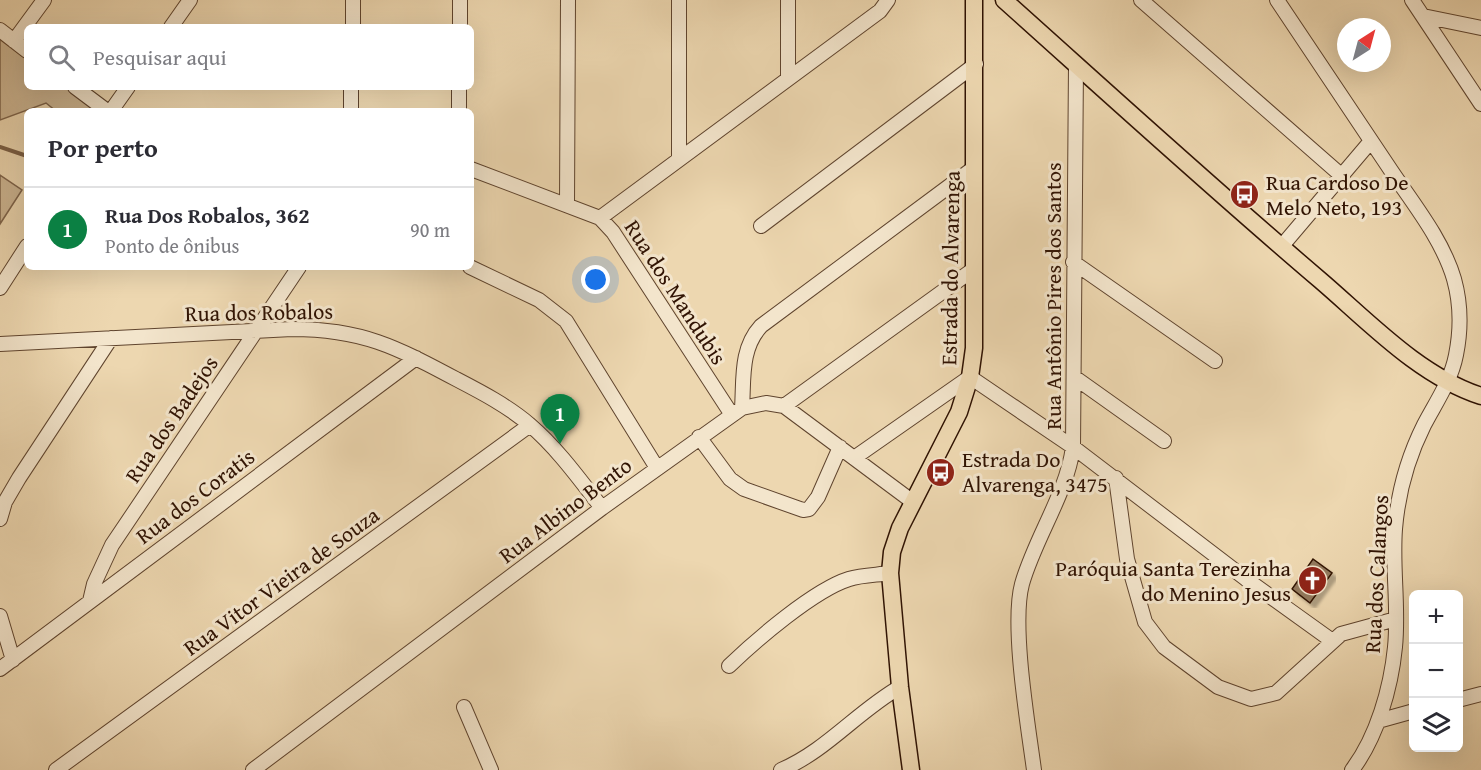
<!DOCTYPE html>
<html lang="pt">
<meta charset="utf-8">
<style>
body{margin:0;font-family:"Gentium Book Plus",serif;background:#f7f7f7;color:#2b2b33}
.controls{position:absolute;right:18px;bottom:18px;display:grid;overflow:hidden;border-radius:9px;box-shadow:0 6px 24px #0002}
.controls button{width:54px;height:54px;display:grid;place-items:center;padding:0;border:0;border-bottom:2px solid #e1e1e2;background:#fff;color:#2b2b33;font:30px sans-serif}
.compass{position:absolute;left:1337px;top:18px;width:54px;height:54px;border-radius:50%;background:#fff;box-shadow:0 6px 24px #0002;rotate:36deg}
.you{position:absolute;left:596px;top:280px;width:21px;height:21px;margin:-15px;border:4px solid #fff;border-radius:50%;background:#1a73e8;box-shadow:0 0 0 9px #1a73e833}
.badge{display:grid;place-items:center;width:39px;height:39px;border-radius:50%;background:#0b8043;color:#fff;font-size:20px;font-weight:700}
.pin{position:absolute;translate:-50% -50px;filter:drop-shadow(0 2px 3px #0008)}
.pin::after{content:'';position:absolute;top:32px;width:21px;height:18px;background:inherit;clip-path:polygon(0 0,100% 0,50% 100%)}
.list{margin:0;padding:0;list-style:none}
h2{display:flex;justify-content:space-between;align-items:center;height:78px;margin:0;padding:0 24px;font-size:26px}
h2 small{font-size:20px;font-weight:400;color:#7c7c81}
.list li{display:grid;grid-template-columns:39px 1fr auto;gap:18px;align-items:center;box-sizing:border-box;height:84px;padding:0 24px;border-top:2px solid #e1e1e2}
.list b{display:block;font-size:22px;white-space:nowrap}
.list p{margin:0;font-size:20px;white-space:nowrap;color:#7c7c81}
.list em{font-size:20px;font-style:normal;color:#7c7c81}
.icon{flex:none;width:33px;height:33px;fill:none;stroke:currentColor;stroke-width:2;stroke-linecap:round;stroke-linejoin:round}
.map{position:relative;flex:none;width:1481px;height:770px;overflow:hidden}
.search{position:absolute;background:#fff;box-shadow:0 6px 24px #0002;left:24px;top:24px;width:450px;height:66px;display:flex;align-items:center;gap:15px;box-sizing:border-box;padding:0 21px;border-radius:9px;color:#7c7c81;font-size:22px}
.panel{position:absolute;background:#fff;box-shadow:0 6px 24px #0002;left:24px;top:108px;width:450px;height:162px;border-radius:9px}
.map>svg:first-child{display:block}
</style>
<div class="map">
<svg width="1481" height="770" viewBox="0 0 1481 770">
<defs>
<filter id="shadow"><feDropShadow dx="5" dy="5" stdDeviation="1.5" flood-color="#0004"/></filter>
</defs>
<rect width="100%" height="100%" fill="#edd7b0"/>
<filter id="stains"><feTurbulence type="fractalNoise" baseFrequency=".00333" numOctaves="4"/><feColorMatrix values="0 0 0 0 .2 0 0 0 0 .09 0 0 0 0 .02 0 0 0 .5 -.17"/></filter>
<radialGradient id="worn" r=".72"><stop offset=".6" stop-color="#630" stop-opacity="0"/><stop offset="1" stop-color="#630" stop-opacity=".3"/></radialGradient>
<!-- green -->
<path fill="#cdb693" stroke="#7e644b" stroke-width="1.5" d="M0,31L27,56V87H77L98,111H56L46,103L0,120Z
M0,175L22,190L0,224Z"/>
<g fill="none" stroke-linecap="round" stroke-linejoin="round">
<!-- stream -->
<path stroke="#7b6047" stroke-width="4" d="M0,147L27,156"/>
</g>
<!-- building -->
<path fill="#92795d" stroke="#301303" stroke-width="1.5" filter="url(#shadow)" d="M1313,559L1332,573L1310,603L1292,589Z"/>
<g fill="none" stroke-linecap="round" stroke-linejoin="round">
<defs>
<path id="minor" d="M679,0V159
M788,0V79
M1141,0L1342,176
M1277,0C1314,55 1351,111 1388,166C1411,201 1442,238 1454,279C1461,304 1461,330 1456,355C1451,381 1436,402 1424,425C1408,457 1398,493 1395,529C1392,568 1399,608 1395,647C1391,688 1377,737 1352,770
M1412,0L1481,104
M1423,16L1481,28
M171,27L190,0
M353,27V0
M460,27V0
M0,30L27,51
M14,41L44,0
M75,87L107,111
M111,111L128,87
M351,111V87
M459,111V87
M471,169L600,218L613,232L732,415
M567,204L568,0
M600,218L880,11L888,0
M761,226L976,64
M1281,247L1371,141
M1073,262L1215,361
M470,267L539,300L566,321L657,468
M0,288L27,246
M0,344L292,329C362,329 396,347 456,379C481,392 508,406 530,425C558,449 580,480 602,508
M1074,377L1164,441
M784,406L974,269
M742,408C744,379 740,349 761,326L975,167
M699,437L730,479L744,489L803,510L809,509L818,497L840,447
M854,458L970,377L1073,447L1246,579L1331,640
M1116,478L1127,559L1145,622L1164,647L1218,687L1251,699L1276,693L1341,634L1396,619
M0,519L5,502L19,478L111,338
M90,601L94,584L112,545L299,267
M0,616L13,660
M729,666C756,640 814,590 849,579C862,575 877,575 890,573
M0,669L416,358
M1458,700L1481,694
M464,707L491,770
M1378,721L1414,711
M56,770L530,425
M253,770L602,508L742,408L766,403L784,406L913,502
M781,770C826,751 858,711 900,687
M1034,770C1028,725 1011,625 1022,584C1035,538 1067,493 1073,447L1076,64"/>
<path id="major" d="M1004,0C1109,94 1213,189 1320,280C1368,321 1419,376 1481,396
M911,770L900,687L890,573L892,552L900,528L959,412L970,377L974,348V0"/>
</defs>
<!-- minor casing -->
<use href="#minor" stroke="#5f442e" stroke-width="16"/>
<!-- major casing -->
<use href="#major" stroke="#301303" stroke-width="19"/>
<!-- minor -->
<use href="#minor" stroke="#f3e5cc" stroke-width="14"/>
<!-- major -->
<use href="#major" stroke="#edd7b0" stroke-width="16"/>
</g>
<!-- icons -->
<defs>
<symbol id="bus-disc" viewBox="-11 -11 22 22"><circle r="9.5" fill="#8f2418" stroke="#f3e5cc"/><path d="M-5-6H5V4H4V6H2V4H-2V6H-4V4H-5ZM-3.5-4V0h7V-4ZM-3.5 1.2v1.5H-2V1.2ZM2 1.2v1.5H3.5V1.2Z" fill="#fff"/></symbol>
<symbol id="church-disc" viewBox="-11 -11 22 22"><circle r="9.5" fill="#8f2418" stroke="#f3e5cc"/><path d="M-1.2-6h2.4v3.5h3.3v2.4h-3.3V6h-2.4V-.1h-3.3v-2.4h3.3Z" fill="#fff"/></symbol>
</defs>
<g fill-rule="evenodd">
<use href="#bus-disc" x="1228" y="178" width="33" height="33"/>
<use href="#bus-disc" x="924" y="456" width="33" height="33"/>
<use href="#church-disc" x="1296" y="564" width="33" height="33"/>
</g>
<g text-anchor="middle" stroke-width="6" stroke-linejoin="round" paint-order="stroke">
<!-- poi labels -->
<g font-size="22" fill="#301303" stroke="#f3e5cc" text-anchor="start">
<text x="1266" y="190">Rua Cardoso De<tspan x="1266" dy="25">Melo Neto, 193</tspan></text>
<text x="962" y="467">Estrada Do<tspan x="962" dy="25">Alvarenga, 3475</tspan></text>
<text x="1291" y="576" text-anchor="end">Paróquia Santa Terezinha<tspan x="1291" dy="25">do Menino Jesus</tspan></text>
</g>
<!-- street labels -->
<g font-size="22" fill="#301303" stroke="#f3e5cc">
<text transform="translate(950 268) rotate(-89)" y="8">Estrada do Alvarenga</text>
<text transform="translate(676 292) rotate(57)" y="8">Rua dos Mandubis</text>
<text transform="translate(1053 296) rotate(-90)" y="8">Rua Antônio Pires dos Santos</text>
<text transform="translate(259 312) rotate(-1)" y="8">Rua dos Robalos</text>
<text transform="translate(171 419) rotate(-56)" y="8">Rua dos Badejos</text>
<text transform="translate(195 496) rotate(-37)" y="8">Rua dos Coratis</text>
<text transform="translate(565 510) rotate(-37)" y="8">Rua Albino Bento</text>
<text transform="translate(1376 574) rotate(-87)" y="8">Rua dos Calangos</text>
<text transform="translate(281 581) rotate(-36)" y="8">Rua Vitor Vieira de Souza</text>
</g>
</g>
<rect width="100%" height="100%" filter="url(#stains)"/>
<rect width="100%" height="100%" fill="url(#worn)"/>
</svg>
<div class="controls">
<button>+</button>
<button>−</button>
<button><svg class="icon" aria-label="layers" viewBox="0 0 24 24"><path d="M12 4l9 5-9 5-9-5zM3 14l9 5 9-5"/></svg></button>
</div>
<svg class="compass" viewBox="-18 -18 36 36"><path d="M0-13l5 13h-10z" fill="#e53935"/><path d="M0 13l5-13h-10z" fill="#7c7c81"/></svg>
<div class="you"></div>
<div class="pin badge" style="left:560px;top:444px">1</div>
<div class="search"><svg class="icon" aria-label="search" viewBox="0 0 24 24"><circle cx="10" cy="10" r="6"/><path d="M15 15l6 6"/></svg>Pesquisar aqui</div>
<section class="panel">
<h2>Por perto<small></small></h2>
<ul class="list">
<li><span class="badge">1</span><div><b>Rua Dos Robalos, 362</b><p>Ponto de ônibus</p></div><em>90 m</em></li>
</ul>
</section>
</div>
